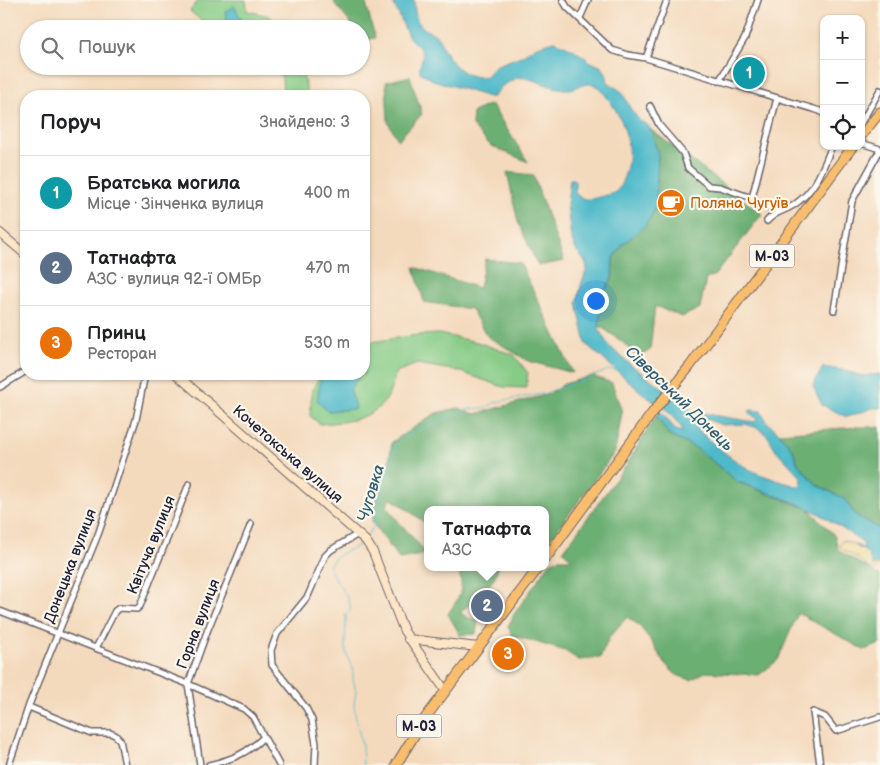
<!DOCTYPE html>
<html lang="uk">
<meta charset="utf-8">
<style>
body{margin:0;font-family:"Balsamiq Sans",sans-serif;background:#f6f6f6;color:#202124}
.controls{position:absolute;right:15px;top:15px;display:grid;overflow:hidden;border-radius:10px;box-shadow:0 1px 4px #0004}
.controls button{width:45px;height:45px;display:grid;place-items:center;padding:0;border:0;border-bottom:1px solid #e0e0e0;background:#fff;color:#202124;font:25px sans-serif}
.you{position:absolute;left:595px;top:300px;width:18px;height:18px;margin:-12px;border:4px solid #fff;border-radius:50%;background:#1a73e8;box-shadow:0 0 0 8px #1a73e833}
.badge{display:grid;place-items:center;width:32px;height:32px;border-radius:50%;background:#db2777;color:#fff;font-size:16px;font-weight:700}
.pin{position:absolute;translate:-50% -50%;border:2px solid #fff;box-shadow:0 1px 5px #0006}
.popup{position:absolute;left:424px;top:506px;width:125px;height:65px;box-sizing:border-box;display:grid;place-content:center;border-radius:10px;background:#fff;filter:drop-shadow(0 1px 4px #0005);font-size:16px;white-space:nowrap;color:#757577}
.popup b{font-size:19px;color:#202124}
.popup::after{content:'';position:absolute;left:50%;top:100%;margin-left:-10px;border:10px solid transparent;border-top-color:#fff}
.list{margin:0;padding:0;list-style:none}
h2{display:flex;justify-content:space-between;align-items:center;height:65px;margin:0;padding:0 20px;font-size:21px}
h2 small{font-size:16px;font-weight:400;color:#757577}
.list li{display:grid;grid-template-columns:32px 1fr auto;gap:15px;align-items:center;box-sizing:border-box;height:75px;padding:0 20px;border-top:1px solid #e0e0e0}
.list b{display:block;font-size:19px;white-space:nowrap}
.list p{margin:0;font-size:16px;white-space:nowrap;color:#757577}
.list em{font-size:16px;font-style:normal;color:#757577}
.icon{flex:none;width:28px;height:28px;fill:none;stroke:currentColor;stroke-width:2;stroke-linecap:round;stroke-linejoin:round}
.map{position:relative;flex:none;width:880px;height:765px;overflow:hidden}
.search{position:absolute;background:#fff;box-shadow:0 1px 4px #0004;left:20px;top:20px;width:350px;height:55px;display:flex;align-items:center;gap:12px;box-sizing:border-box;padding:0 18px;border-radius:28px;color:#757577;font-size:19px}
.panel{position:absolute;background:#fff;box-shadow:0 1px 4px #0004;left:20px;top:90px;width:350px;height:290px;border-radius:20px}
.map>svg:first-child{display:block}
</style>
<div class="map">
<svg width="880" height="765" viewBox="0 0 880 765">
<rect width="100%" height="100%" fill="#fbf7ec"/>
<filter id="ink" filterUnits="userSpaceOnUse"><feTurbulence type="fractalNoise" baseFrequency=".02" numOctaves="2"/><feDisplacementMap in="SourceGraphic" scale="10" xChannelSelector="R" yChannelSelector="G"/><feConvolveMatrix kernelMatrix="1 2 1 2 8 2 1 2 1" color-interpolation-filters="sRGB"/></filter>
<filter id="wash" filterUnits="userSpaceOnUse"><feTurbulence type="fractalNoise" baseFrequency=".0096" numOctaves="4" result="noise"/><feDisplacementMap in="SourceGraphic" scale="20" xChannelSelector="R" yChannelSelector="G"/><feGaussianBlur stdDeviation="1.12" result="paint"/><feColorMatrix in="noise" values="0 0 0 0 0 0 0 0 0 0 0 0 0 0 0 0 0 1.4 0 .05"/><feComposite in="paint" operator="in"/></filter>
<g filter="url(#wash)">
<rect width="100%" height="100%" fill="#f4dabd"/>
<!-- green -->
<path fill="#86cb86" stroke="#547660" d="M199,0H246L247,11L270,16L280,29H211L190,11Z
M264,66H301L308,96H283L282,76Z
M439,334L477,342L514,355L528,373L526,388L503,387L458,371L417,364L396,372C393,380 391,394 385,401C369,421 343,422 320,424L310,416L312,390L321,374H364V343L417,335Z"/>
<!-- forest -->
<path fill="#6caf73" stroke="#476857" d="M334,0H365L375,38L364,40L361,37V29H355L335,4Z
M410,76L422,114L398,140L388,122L386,82Z
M491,104L528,162L491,146L472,126L473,112Z
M650,129L762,214L715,275L706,279L700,308L682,317L655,306L650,350L638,358L620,340L598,325L601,313L604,310L605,292L612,278L613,259L623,244L656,201L658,155Z
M507,172L533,175L564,261L538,266L518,222Z
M485,259L520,263L573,373L528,361L487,336L471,309L424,302L414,267L479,288Z
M592,376L612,383L622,412L615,452L546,545V510H428V525L400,504L389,498L387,508L427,554L399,559L372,522L376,496L389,462L392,442L436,413L458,408L476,414L549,394L564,384Z
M656,416L670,436L696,448L738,482L809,509L835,536L838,550L880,576V644L864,650L798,613L778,660L759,675L705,672L691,680C685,678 677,676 673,672C655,656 650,629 627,617L610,636L600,658L579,660L565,651L512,635L508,627L514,614L550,563L558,559H572L563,551L627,464Z
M857,427H880V529L860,518L853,512L846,501L839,496L817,485L798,464L793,450L779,433Z
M456,567H498C495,585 474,601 460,612L468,618L478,620L476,634L460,635L448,614C459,597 467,588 456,567Z"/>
<!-- sand -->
<path fill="#eeda9e" stroke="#887e6c" d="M843,540L853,544L868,553L875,566L880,563V565L875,570L867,567L859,559L840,548L839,546Z"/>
<!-- water -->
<path fill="#4db9c9" stroke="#386e82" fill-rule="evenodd" d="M391,0H414C415,13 415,24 428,31C431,32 435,34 438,37C440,40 441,44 443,48C451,63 466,81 486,76L495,66L521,56L537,46L555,41L573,49L591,62L602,67L606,73L608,82L622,92L630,108L640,121L649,126L658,154L656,201L654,211L645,226L623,244L613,259L612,278L606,288L605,308L600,316L599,330L609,346L632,366L664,389L679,397L694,412L755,422L757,421L756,418L750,413V410L761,411L768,423L779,433L793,450L798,464L817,485L839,496L846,501L853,512L860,518L880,529V563L873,566L868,553L853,544L863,548L864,544L840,527L818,513L796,503L738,482L696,448L670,436L656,415L660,411L676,430L682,432V428L665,408L647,397L586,344L577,303L581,285L587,269L586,263L576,250L571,238L567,204L570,179H573L575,182V193C583,201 589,200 599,197C605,195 612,195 617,191C620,188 622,182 624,177C635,149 624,118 606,96C603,92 600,87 595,85C587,81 578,88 570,89C551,90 536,78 518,77L502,86L493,97H489L433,80L420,72C418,65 424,60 422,53C420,46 413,43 409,37C402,25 399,12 391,0ZM696,418L709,420L722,425L745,424L758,428L767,435L776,450L801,477L802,485L796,486C781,481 764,477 749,469C737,463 698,434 693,422Z
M234,6L247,29H234L228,25L225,12Z
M823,367L842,370L862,376L880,374V408H873L847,417L822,405L813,386Z
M327,374H355L359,378L350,388L355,409L327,411L317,400L321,379Z"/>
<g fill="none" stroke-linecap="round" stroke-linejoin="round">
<!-- stream -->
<path stroke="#4db9c9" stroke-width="1" d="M367,536L373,527L395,446L414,432L469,409L485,408L496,402L542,394L589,378L608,370L617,371
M363,765L362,745L356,719L354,705L356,691L353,679V667L348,659L345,647L346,614L351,610C349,594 335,582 329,567C334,552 353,551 363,542"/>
</g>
</g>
<g filter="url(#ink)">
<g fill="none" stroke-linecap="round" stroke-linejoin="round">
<defs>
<path id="street" d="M563,0L567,7L612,50L628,55L646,58L820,111L824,114
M580,18L588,0
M646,58L667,0
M719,81L745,38L758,0
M650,106L659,125L683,153L688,168L709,186L720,187L752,198L777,98
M861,123L880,90
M861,143L880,149
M752,198L757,203L779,211
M767,221C777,210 783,212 794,205C816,190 822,170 832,146
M834,310L852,201L880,150
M0,387L26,371
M0,611L188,684L244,709L253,717L279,765
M96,648L115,611L119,608L137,609L140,606L189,484
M29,707L92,733H110L115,735L120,740L125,765
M9,765L29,705L99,532L136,420L145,374
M200,765L188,684L208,629L251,524
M209,765C233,759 246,754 264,737
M315,765L316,744L312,720L306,708L272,665L271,650L277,634L308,596L325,556L331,550L358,534
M820,765L813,712L825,717L836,731L880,717"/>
<path id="secondary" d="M0,233L26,255
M176,374L366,541L373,552L404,631L445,690
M408,639L478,647"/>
<path id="highway" d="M861,136L880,112
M546,558L653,412L690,366L853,146
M396,765L423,721L539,567"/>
</defs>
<!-- street casing -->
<use href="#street" stroke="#6c6268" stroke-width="8"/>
<!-- secondary casing -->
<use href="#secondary" stroke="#6c6268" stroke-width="10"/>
<!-- highway casing -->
<use href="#highway" stroke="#6c6268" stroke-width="11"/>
<!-- street -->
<use href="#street" stroke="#fff" stroke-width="5"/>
<!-- secondary -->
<use href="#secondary" stroke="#fde5c5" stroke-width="8"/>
<!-- highway -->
<use href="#highway" stroke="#f9be6d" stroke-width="9"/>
</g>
</g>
<!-- icons -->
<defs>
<symbol id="cafe-disc" viewBox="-11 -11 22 22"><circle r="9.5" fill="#e8710a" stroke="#fbf7ec"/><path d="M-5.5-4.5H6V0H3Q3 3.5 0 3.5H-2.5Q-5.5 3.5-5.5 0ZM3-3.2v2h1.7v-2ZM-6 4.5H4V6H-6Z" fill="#fff"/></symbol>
</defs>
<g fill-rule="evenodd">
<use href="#cafe-disc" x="655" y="187" width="32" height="32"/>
</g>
<g text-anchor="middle" stroke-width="4.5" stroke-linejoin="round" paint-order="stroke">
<!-- shield labels -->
<g fill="#fbf7ec" stroke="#636270" stroke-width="1">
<rect x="749.5" y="244.5" width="45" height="23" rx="4"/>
<rect x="396.5" y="714.5" width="45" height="23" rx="4"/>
</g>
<g font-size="14" font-weight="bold" fill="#22223b">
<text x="772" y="261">М-03</text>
<text x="419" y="731">М-03</text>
</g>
<!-- food labels -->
<g font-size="15" fill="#c56008" stroke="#fbf7ec" text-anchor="start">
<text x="690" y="208">Поляна Чугуїв</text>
</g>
<!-- street labels -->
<g font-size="15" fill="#22223b" stroke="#fbf7ec">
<text transform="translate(288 454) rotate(41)" y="5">Кочетокська вулиця</text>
<text transform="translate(151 545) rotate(-68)" y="5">Квітуча вулиця</text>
<text transform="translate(70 566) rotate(-69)" y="5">Донецька вулиця</text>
<text transform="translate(198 624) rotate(-69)" y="5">Горна вулиця</text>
</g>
<!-- water labels -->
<g font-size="16" font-style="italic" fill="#335e74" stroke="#fbf7ec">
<text transform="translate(680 398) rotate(44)" y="6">Сіверський Донець</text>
<text transform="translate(370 493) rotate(-73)" y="6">Чуговка</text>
</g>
</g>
</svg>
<div class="controls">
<button>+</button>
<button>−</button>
<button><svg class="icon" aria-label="locate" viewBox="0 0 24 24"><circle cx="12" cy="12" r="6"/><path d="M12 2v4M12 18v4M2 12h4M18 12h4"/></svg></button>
</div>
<div class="you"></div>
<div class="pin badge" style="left:749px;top:73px;background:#0f9aa8">1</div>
<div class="pin badge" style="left:487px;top:606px;background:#5c6f8a">2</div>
<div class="popup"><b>Татнафта</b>АЗС</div>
<div class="pin badge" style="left:508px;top:654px;background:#e8710a">3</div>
<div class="search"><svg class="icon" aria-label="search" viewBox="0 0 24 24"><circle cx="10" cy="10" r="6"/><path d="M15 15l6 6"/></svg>Пошук</div>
<section class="panel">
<h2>Поруч<small>Знайдено: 3</small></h2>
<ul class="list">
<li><span class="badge" style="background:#0f9aa8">1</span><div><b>Братська могила</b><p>Місце · Зінченка вулиця</p></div><em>400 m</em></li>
<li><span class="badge" style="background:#5c6f8a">2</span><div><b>Татнафта</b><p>АЗС · вулиця 92-ї ОМБр</p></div><em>470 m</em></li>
<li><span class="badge" style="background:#e8710a">3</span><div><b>Принц</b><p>Ресторан</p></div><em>530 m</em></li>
</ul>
</section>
</div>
